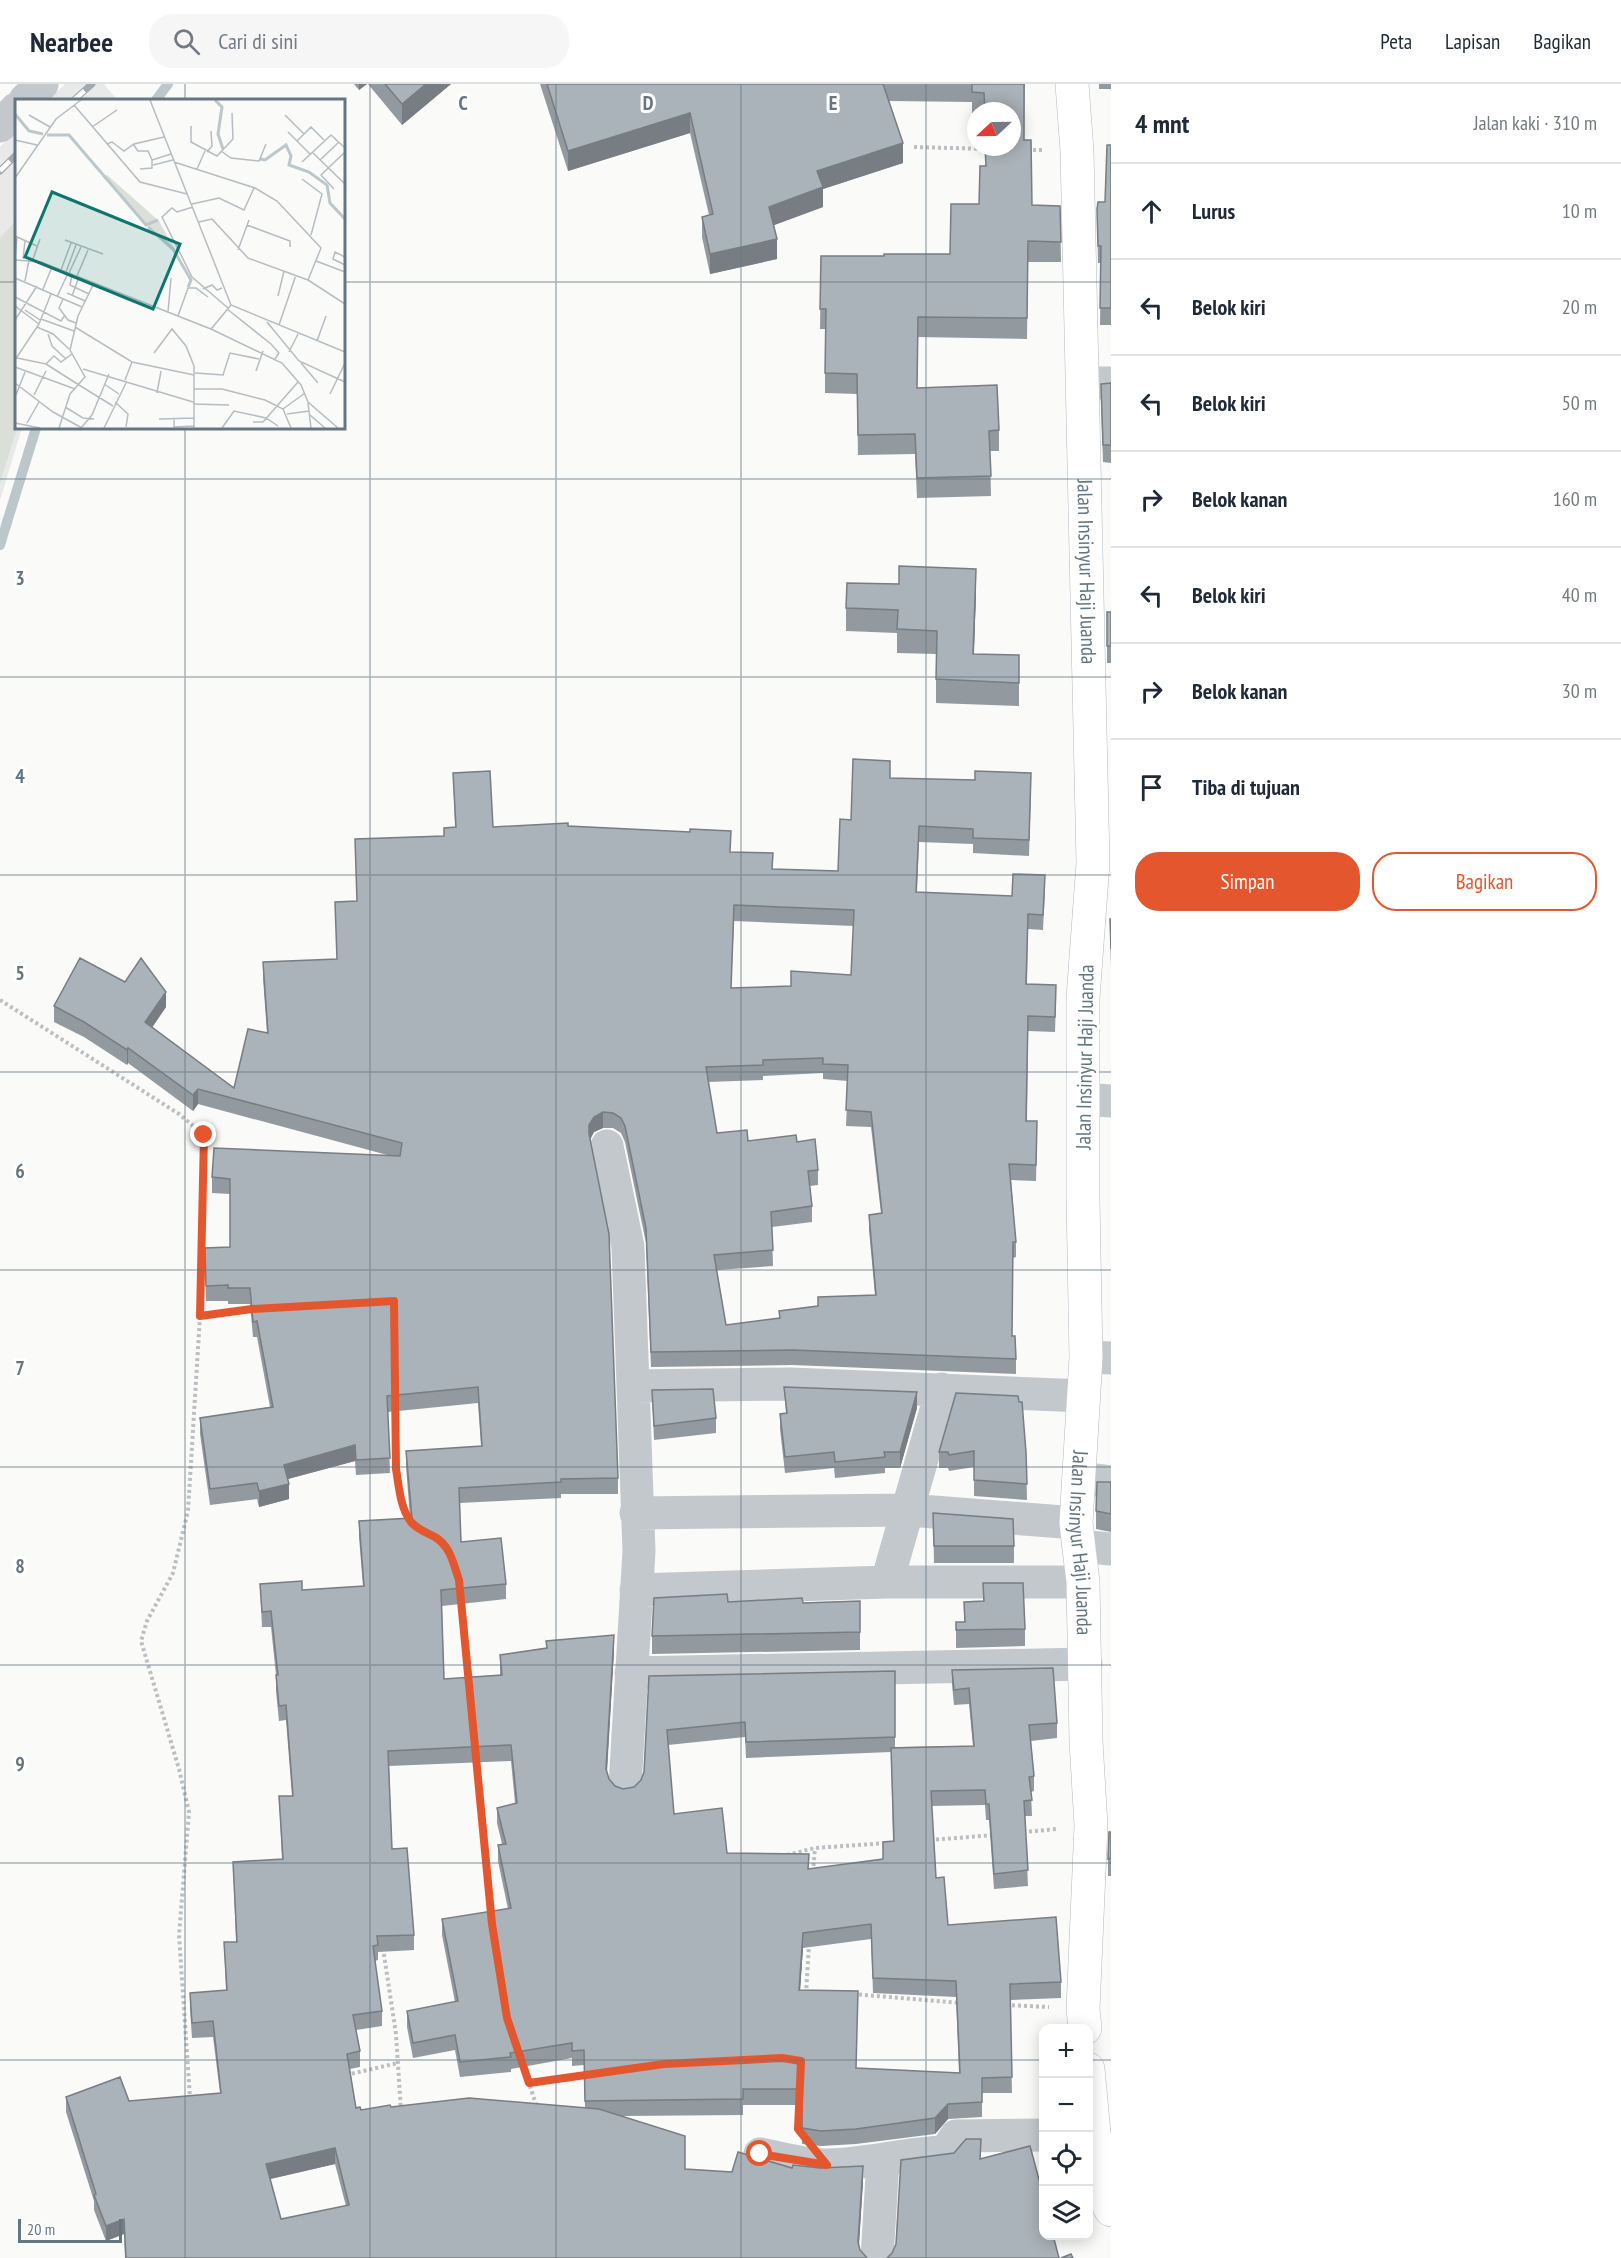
<!DOCTYPE html>
<html lang="id">
<meta charset="utf-8">
<style>
body{margin:0;font-family:"PT Sans Narrow",sans-serif;background:#f6f6f7;color:#1f2937}
.controls{position:absolute;right:18px;bottom:18px;display:grid;overflow:hidden;border-radius:12px;box-shadow:0 3px 15px #0003}
.controls button{width:54px;height:54px;display:grid;place-items:center;padding:0;border:0;border-bottom:2px solid #e0e1e3;background:#fff;color:#1f2937;font:30px sans-serif}
.compass{position:absolute;left:967px;top:18px;width:54px;height:54px;border-radius:50%;background:#fff;box-shadow:0 3px 15px #0003;rotate:248deg}
.scale{position:absolute;left:18px;bottom:15px;width:104px;box-sizing:border-box;padding-left:6px;border:3px solid #657683;border-top:0;font-size:16px;line-height:21px;white-space:nowrap;color:#657683;-webkit-text-stroke:4px #fff;paint-order:stroke}
.stop{position:absolute;width:18px;height:18px;margin:-14px;border:4px solid #e4572e;border-radius:50%;background:#fff}
.stop.end{background:#e4572e;border-color:#fff;box-shadow:0 2px 6px #0008}
.list{margin:0;padding:0;list-style:none}
h2{display:flex;justify-content:space-between;align-items:center;height:78px;margin:0;padding:0 24px;font-size:26px}
h2 small{font-size:20px;font-weight:400;color:#747a83}
.list li{display:grid;grid-template-columns:39px 1fr auto;gap:18px;align-items:center;box-sizing:border-box;height:96px;padding:0 24px;border-top:2px solid #e0e1e3}
.list b{display:block;font-size:22px;white-space:nowrap}
.list em{font-size:20px;font-style:normal;color:#747a83}
.actions{display:flex;gap:12px;padding:18px 24px}
.actions a{flex:1;padding:14px 0;border:2px solid #e4572e;border-radius:24px;text-align:center;font-size:21px;color:#e4572e}
.actions .main{background:#e4572e;color:#fff}
.icon{flex:none;width:33px;height:33px;fill:none;stroke:currentColor;stroke-width:2;stroke-linecap:round;stroke-linejoin:round}
.map{position:relative;flex:none;width:1111px;height:2174px;overflow:hidden}
header{display:flex;align-items:center;gap:36px;box-sizing:border-box;height:84px;padding:0 30px;background:#fff;border-bottom:2px solid #e0e1e3}
header strong{font-size:28px}
nav{display:flex;gap:33px;margin-inline-start:auto;font-size:21px}
.search{width:420px;height:54px;background:#f6f6f7;display:flex;align-items:center;gap:15px;box-sizing:border-box;padding:0 21px;border-radius:24px;color:#747a83;font-size:22px}
main{display:flex}
aside{flex:1;background:#fff}
.map>svg:first-child{display:block}
</style>
<header>
<strong>Nearbee</strong>
<div class="search"><svg class="icon" aria-label="search" viewBox="0 0 24 24"><circle cx="10" cy="10" r="6"/><path d="M15 15l6 6"/></svg>Cari di sini</div>
<nav><a>Peta</a><a>Lapisan</a><a>Bagikan</a></nav>
</header>
<main>
<div class="map">
<svg width="1111" height="2174" viewBox="0 0 1111 2174">
<rect width="100%" height="100%" fill="#fafaf8"/>
<!-- built -->
<path fill="#e8e9e9" d="M65,0H104L117,16H48Z
M16,47V344H22L0,416V63Z"/>
<!-- green -->
<path fill="#dadfd7" d="M16,137L17,344L0,399V154Z"/>
<g fill="none" stroke-linecap="round" stroke-linejoin="round">
<!-- stream -->
<path stroke="#bbc7cb" stroke-width="10" d="M156,16L168,0
M0,461L36,344"/>
<defs>
<g id="secondary">
<path id="s1" d="M1072,0L1077,67L1093,779L1083,914V1116L1086,1273L1076,1439L1083,1498L1086,1657L1091,1742L1083,1925L1085,1944"/>
<path d="M1088,1985L1094,2049L1106,2117L1111,2126"/>
</g>
</defs>
<!-- secondary casing -->
<use href="#secondary" stroke="#b3babf" stroke-width="34"/>
<!-- path -->
<path stroke="#bbbfc2" stroke-width="4" stroke-dasharray="3 3" stroke-linecap="butt" d="M914,63L989,65
M1027,66H1043
M0,916L179,1030L204,1051L200,1232L188,1427L173,1489L147,1537L141,1557L179,1685L189,1728L179,1851L190,2014
M200,1232L255,1225
M395,1324C396,1362 392,1403 410,1437
M461,1516L469,1598
M477,1674L491,1831
M1023,1748L1057,1745
M930,1756L995,1751
M787,1771L815,1764L887,1759
M813,1788L815,1764
M383,1864L396,1950L401,2027
M806,1910L809,1861
M853,1910L960,1919
M1006,1921L1049,1923
M522,1979L537,2023
M346,1991L398,1979
M529,1999L589,1991
M798,2045L799,2017"/>
<!-- minor -->
<path stroke="#c3c8cc" stroke-width="33" d="M25,16L42,0
M0,42L16,25
M1082,299H1111
M607,1062L628,1163L639,1467L625,1702
M1086,1273L1111,1274
M634,1302L791,1300L1084,1312
M1080,1394L1111,1398
M636,1429L908,1426L1076,1439
M1078,1462L1111,1465
M887,1498L942,1305
M636,1506L887,1498H1083
M631,1589L1086,1580
M760,2070C782,2074 807,2082 829,2081C868,2080 906,2069 945,2068L956,2052L1044,2051
M877,2174L883,2076"/>
<!-- tertiary -->
<path stroke="#c3c8cc" stroke-width="33" d="M1083,1015L1111,1017"/>
<!-- secondary -->
<use href="#secondary" stroke="#fff" stroke-width="33"/>
<defs>
<path id="rail" d="M74,16L92,0
M0,87L16,71"/>
</defs>
<!-- rail casing -->
<use href="#rail" stroke="#a2aab0" stroke-width="7"/>
<!-- rail -->
<use href="#rail" stroke="#fff" stroke-width="4.5" stroke-dasharray="14" stroke-linecap="butt"/>
</g>
<!-- wall -->
<path fill="#929a9f" fill-rule="evenodd" d="M354,0H367L359,6Z
M368,0H451L402,41Z
M540,0H1025L1024,56L1032,121L1060,122L1061,178H1028L1027,255L918,253L917,304L999,346V367H990L991,412L917,414L915,370L858,371L857,310L825,309V245H820L821,172H884L950,170L979,120L985,82L1012,27H976V29H972V18L889,17L903,79L823,105V123L774,141L777,175L710,190L702,153V133L709,131L690,49L568,87Z
M1099,0H1111V5H1099Z
M1111,61V241H1100L1101,179H1098L1097,125L1105,118Z
M1111,299V379L1103,378L1101,318Z
M976,508L974,570L1019,595V622L936,619V570L897,569V549L846,547V524Z
M1111,528V579H1107V546Z
M453,689L493,743L568,742L731,768L773,785L838,787L851,736L890,694L1031,705L1029,772L973,769V760L919,758L917,808L1012,812L1045,807L1043,846L1028,845L1027,900L1056,916L1055,948L1028,947L1027,1037L1037,1053L1036,1097L1011,1096L1016,1158V1173L1013,1174L1012,1252L1016,1275V1290L792,1281L651,1283L646,1159L625,1058L621,1049L613,1044H603L594,1048L590,1056L618,1394V1410H561V1414L459,1419L461,1458L506,1500V1515L442,1522L444,1595L500,1591V1571L546,1564V1557L614,1566L607,1689L609,1695L615,1702L623,1705L634,1703L641,1696L644,1688L649,1592L895,1587V1663L973,1662L969,1620L954,1621L952,1601V1586L1057,1639V1654L1031,1657L1034,1692V1707L1031,1708L1032,1732H1025L1028,1802L994,1805L989,1736H986L985,1721L931,1722L936,1794L948,1841L1061,1898V1914L1010,1916L1012,2009H982V2033L948,2035L935,2050L856,2060L821,2062L802,2060V2021H743V2031L621,2032L685,2085L732,2088L792,2084L863,2097L859,2162L860,2166L867,2174H125L124,2150L106,2157L94,2126V2117L66,2028V2013L129,2017L220,2009L213,1953L192,1954L190,1924V1909L226,1906L224,1858H236L233,1778L282,1775L279,1712H292L286,1636L279,1637L276,1607V1591L271,1543H262L260,1500L302,1506L363,1502L359,1453V1437L410,1434L406,1382V1367L481,1362L478,1319L388,1328L390,1389L356,1391L355,1377L288,1395L289,1415L259,1423L257,1415L210,1421L200,1350V1334L270,1323L257,1253H253L250,1220H228V1217H206L205,1164L230,1163V1110L212,1109V1093L391,1072L198,1020L193,1027L128,979L127,981L84,953L54,938V922L125,898L166,923L152,943L234,1004L267,949L263,894V878L337,875L335,818L357,817L355,755L444,752L455,743ZM734,837L854,842L851,891L791,902L731,904ZM823,989V995L848,997L846,1042L871,1043L881,1129L869,1131V1146L875,1211L818,1222L779,1227V1234L726,1241L717,1186L773,1182L772,1143L812,1138V1122L810,1102L818,1101V1086L797,1058L748,1057L717,1049L708,998L763,996V992ZM745,1653L746,1674L891,1668L893,1757L883,1758V1775L809,1785L727,1769L674,1730L668,1661ZM511,1677L515,1719L497,1724V1739L502,1760L498,1761V1777L508,1825L442,1835V1851L455,1918L407,1927V1943L413,1974L455,1966L460,1993L511,1988V1985L572,1974V1982L584,1981L585,2024L391,2023L361,2026L356,2024L350,1985L360,1983V1967L356,1946L382,1942V1927L375,1877L378,1876V1868L414,1866V1851L392,1765L389,1682ZM871,1855L873,1909L956,1913L959,1989L857,1984L800,1906L803,1864ZM335,2080L346,2122L281,2135L270,2095Z
M1110,835H1111V883L1110,852Z
M784,1303L917,1324L900,1384H885V1389L835,1394L834,1384L785,1389L780,1345V1330L786,1329Z
M652,1306L716,1334V1349L654,1356Z
M1019,1318L1026,1368L1027,1416L974,1412V1383L949,1387L948,1384H939V1368Z
M1111,1398V1448L1096,1445V1427Z
M933,1429L1014,1462V1479H934Z
M983,1499L1025,1545V1562L956,1564V1538H964V1518L983,1517Z
M860,1517V1566L652,1570V1552L728,1518L803,1519Z
M1111,1748V1792H1108V1775Z"/>
<!-- shaded-wall -->
<path fill="#777d82" d="M359,0H367L359,6Z
M426,0H451L402,41V20Z
M690,29V49L568,87V67Z
M903,59V79L823,105V123L769,143V123L817,87Z
M777,155V175L710,190V170Z
M976,485V508L973,593V570Z
M166,908V923L145,954V938Z
M128,964V979L127,981V966Z
M198,1005V1020L193,1027V1011Z
M603,1028V1044L594,1048L589,1057V1065V1041L594,1033Z
M917,1308V1324L900,1384V1368Z
M355,1361V1377L284,1396V1381Z
M289,1400V1415L259,1423V1407Z
M614,1551V1566L606,1701V1685Z
M803,1849V1864L799,1922V1906Z
M948,2020V2035L935,2050V2034Z
M335,2064V2080L266,2096V2080Z
M863,2082V2097L858,2173V2158Z
M124,2135V2150L106,2157V2142Z"/>
<!-- building -->
<path fill="#aab3b9" stroke="#777d82" stroke-width="1.5" fill-rule="evenodd" d="M385,0H426L402,20Z
M547,0H883L903,59L817,87L823,103L769,123L777,155L710,170L702,133L713,130L690,29L568,67Z
M972,0H1024V56H1031L1032,121L1060,122L1061,158L1028,157L1027,234L918,233L917,304L997,301L999,346L989,347L991,392L917,394L915,350L858,351L857,290L825,289L826,225H820L821,172H884V170H950L951,120H979L980,82H986L985,63H1012V27H985L984,9L972,8Z
M1107,61H1111V224H1100L1101,162H1098L1097,125L1098,118H1105Z
M1111,299V361H1103L1101,300Z
M899,482L976,485L973,570L1019,571V599L936,595L937,547L897,545L898,526L846,524L847,499L899,500Z
M1107,528H1111V562H1107Z
M853,675L890,677V694L975,696V687L1031,689L1029,756L973,754V745L919,742L916,808L1012,812L1013,790L1045,791L1043,831L1028,830L1026,900L1056,901L1055,933L1028,932L1026,1037H1037L1036,1081L1009,1080L1016,1158H1013L1012,1252H1015L1016,1275L792,1266L651,1268L646,1144L625,1042L621,1034L613,1029L603,1028L594,1033L589,1041V1050L609,1150L618,1394L561,1395V1398L459,1404L461,1458L501,1454L506,1500L441,1506L444,1595L502,1591L500,1571L547,1564L546,1557L614,1551L606,1685L609,1695L615,1702L623,1705L634,1703L641,1696L644,1688L649,1592L895,1587V1653L746,1658L745,1638L667,1646L674,1730L722,1724L727,1769L809,1770L808,1785L883,1775V1758L894,1757L891,1664L974,1662L969,1604L954,1606L952,1586L1053,1584L1057,1639L1029,1641L1034,1692L1029,1693L1032,1716L1024,1717L1028,1786L994,1790L989,1720H986L985,1706L931,1707L936,1794L944,1793L948,1841L1056,1833L1061,1898L1010,1900L1012,1993L982,1994V2018L948,2020L935,2034L856,2045L821,2047L802,2044V2005H743V2015L585,2017L584,1966L572,1967V1959L510,1969L511,1973L460,1978L455,1951L413,1959L407,1927L458,1917L442,1835L511,1824L498,1761L506,1760L497,1724L517,1719L511,1661L388,1667L392,1765L407,1764L414,1851L377,1852L378,1861L373,1862L382,1927L353,1931L360,1967L347,1970L356,2024L360,2023L361,2026L390,2021L391,2023L469,2014L599,2025L685,2052V2085L732,2088L738,2068L792,2084L793,2081L820,2084L863,2082L858,2158L860,2166L867,2174H126L124,2135L106,2142L94,2111L96,2110L66,2013L120,1993L129,2017L221,2009L213,1937L192,1939L190,1909L227,1906L224,1858H237L233,1778L283,1775L279,1712H293L286,1621L279,1622L276,1591H278L271,1527L262,1528L260,1500L302,1497V1506L364,1502L359,1437L412,1434L406,1367L482,1362L478,1303L387,1312L390,1374L356,1376L355,1361L284,1381L289,1400L259,1407L257,1399L210,1405L200,1334L273,1323L257,1237L253,1238L250,1204H228V1201L206,1202L205,1164L230,1163V1095L212,1093L214,1064L400,1072L402,1059L198,1005L193,1011L128,964L127,966L84,938L54,922L80,874L125,898L141,874L166,908L145,938L234,1004L248,945L268,949L263,878L337,875L335,818L357,817L355,755L444,752V744L456,743L453,689L490,687L493,743L568,739V742L690,748V745L731,747L730,768L773,769L772,785L838,787L840,735L851,736ZM734,821L854,826L851,891L791,887V902L731,904ZM823,974V980L848,981L846,1026L871,1028L882,1129L869,1131L876,1211L818,1213V1222L779,1227L780,1234L726,1241L714,1171L773,1166L771,1128L812,1122L808,1087L818,1086L815,1055L797,1058L796,1051L748,1057L747,1046L717,1049L706,983L763,981V976ZM871,1840L873,1894L956,1897L960,1989L856,1984L858,1907L799,1906L803,1849ZM335,2064L349,2121L281,2135L266,2080Z
M1110,835H1111V865Z
M784,1303L917,1308L900,1368H884L885,1373L835,1378L834,1368L785,1373L780,1330L787,1329Z
M713,1305L716,1334L654,1342L652,1306Z
M956,1309L1018,1312L1019,1318H1022L1026,1368L1027,1400L974,1396V1367L949,1371L948,1368H939Z
M1097,1398H1111V1430L1096,1427Z
M933,1429L1013,1435L1014,1462H934Z
M983,1499H1023L1025,1545L956,1546V1538H965L964,1518L984,1517Z
M727,1510L728,1518L802,1514L803,1519L860,1517V1548L652,1552L654,1514Z
M1109,1748H1111V1774L1108,1775Z
M966,2055H981L980,2075L1030,2062L1044,2114V2151H1053L1059,2174H887L892,2169L896,2160L901,2076L954,2069Z
M1071,2170L1073,2174H1061Z"/>
<g fill="none" stroke-linecap="round" stroke-linejoin="round">
<!-- route -->
<path stroke="#e4572e" stroke-width="8" d="M204,1051L200,1232L252,1225L394,1217L396,1385C399,1402 400,1424 411,1438C418,1446 426,1448 435,1453C451,1463 453,1479 459,1496L492,1840L507,1934L529,1999L664,1980L782,1974L801,1977L798,2045L827,2081L760,2070"/>
</g>
<!-- grid -->
<path fill="none" stroke="#657683" stroke-width="1.5" stroke-opacity="0.55" d="M185,0V16M370,0V2174M556,0V2174M741,0V2174M926,0V2174M0,198H16M344,198H1111M185,344V2174M0,395H1111M0,593H1111M0,791H1111M0,988H1111M0,1186H1111M0,1383H1111M0,1581H1111M0,1779H1111M0,1976H1044M1088,1976H1111"/>
<g text-anchor="middle" stroke-width="6" stroke-linejoin="round" paint-order="stroke">
<!-- street labels -->
<g font-size="21" fill="#657683" stroke="#fff">
<text dy="7" stroke="none"><textPath href="#s1" startOffset="488">Jalan Insinyur Haji Juanda</textPath></text>
<text transform="translate(1085 973) rotate(-89)" y="7">Jalan Insinyur Haji Juanda</text>
<text dy="7" stroke="none"><textPath href="#s1" startOffset="1460">Jalan Insinyur Haji Juanda</textPath></text>
</g>
</g>
<!-- overview -->
<g transform="translate(15 15)">
<rect width="330" height="330" fill="#fafaf8"/>
<path d="M92,76L144,122L160,151L135,130L89,78Z" fill="#dadfd7"/>
<path fill="none" stroke="#bbc7cb" stroke-width="3" d="M200,1L207,8L203,35L208,50M0,15L14,32L28,35M32,36H54L131,126L143,121M245,60L250,61L271,46L276,57L274,66L294,73L312,86L315,104L330,120M133,128L158,150L176,181L173,188"/>
<path fill="none" stroke="#b5bdc2" stroke-width="1.5" d="M135,1L216,206L330,253M59,6L125,83L172,95M14,16L35,28M270,16L289,35M176,27V43L202,57L218,40L217,14M77,28L102,11M273,33L295,55M0,41L22,46M282,42L296,28L309,41M92,45L97,43L109,52L119,45L149,38M118,45L123,52H133L137,61M206,52L216,59L244,62L251,45M192,53L197,47L196,32M297,53L330,85M305,61L324,43M159,63L240,89L262,102L306,149L293,181M287,63L316,36L330,49M138,66L158,61M125,70L137,69V61L156,55M182,70L190,52M0,79L41,20L66,1M287,80L307,95L296,136M319,90L306,76L330,53M177,105L204,99L229,111L239,89M178,108L162,113L157,109L147,118L177,178L213,209M184,123L197,120L233,159L293,181L330,205M232,126L275,142V148M0,137L22,147M50,141L88,155M223,151L234,121M330,158L320,153L318,160L330,166M0,159L2,138M8,160L10,142M18,160L25,140M0,161L26,163L196,230L216,206M301,162L330,173M46,171L56,144M51,173L61,146M54,174L66,148M57,175L55,186L74,195M62,177L73,151M0,179L67,208M10,182L14,161M28,190L37,168M188,190L197,186L202,191L207,189M52,194L70,202M57,197L64,178M263,197L269,172M0,198L46,222L50,216M42,198L53,174M48,200L44,209L53,221L61,224M0,207L24,225M212,210L256,245L264,254L260,260M10,211L25,221M153,213L156,179M163,217L173,189H181L193,198M26,220L59,232M0,221L22,187M252,223L284,262L330,283M264,226L281,176M22,228L38,235L54,250M60,228L117,263L179,276M196,230L267,264L286,286L293,303L323,329M33,235L37,247L51,260M302,242L311,217M274,253L283,235M139,254L157,230L171,247L179,267V329M2,259L31,265L39,257L46,263L57,255M0,261L24,225L36,195M286,264L303,284M31,265L64,286M0,268L60,290M68,270L178,303M241,272L248,252M180,274L209,276M208,276L215,254L244,260M110,281L117,263M0,284L38,313L67,329M89,285L104,295M64,286L98,307M179,290H207L250,301L268,310L276,329M142,294L146,272M315,295L330,264M1,296L10,273M19,296L31,272M100,303L113,315L111,328M293,304L296,329M178,305L214,306M50,308L68,319L79,320M268,310L290,294M272,315L294,312M295,316L310,329M159,319V328L179,327M144,320L179,319M238,323H248L283,283M0,324L25,329M12,324L24,303M44,329L55,295L70,278L55,251L63,217L79,184M66,329L77,316L94,275M89,329L112,282M207,329L219,312L251,319L263,327"/>
<path fill="#0f766e" fill-opacity="0.15" stroke="#0f766e" stroke-width="3" d="M37,93L165,145L138,210L10,158Z"/>
<rect width="330" height="330" fill="none" stroke="#657683" stroke-width="3"/>
</g>
<g font-size="20" text-anchor="middle" font-weight="bold" fill="#657683" stroke="#fff" stroke-width="6" stroke-linejoin="round" paint-order="stroke">
<text x="463" y="26">C</text>
<text x="648" y="26">D</text>
<text x="833" y="26">E</text>
<text x="20" y="501">3</text>
<text x="20" y="699">4</text>
<text x="20" y="896">5</text>
<text x="20" y="1094">6</text>
<text x="20" y="1291">7</text>
<text x="20" y="1489">8</text>
<text x="20" y="1687">9</text>
</g>
</svg>
<div class="controls">
<button>+</button>
<button>−</button>
<button><svg class="icon" aria-label="locate" viewBox="0 0 24 24"><circle cx="12" cy="12" r="6"/><path d="M12 2v4M12 18v4M2 12h4M18 12h4"/></svg></button>
<button><svg class="icon" aria-label="layers" viewBox="0 0 24 24"><path d="M12 4l9 5-9 5-9-5zM3 14l9 5 9-5"/></svg></button>
</div>
<svg class="compass" viewBox="-18 -18 36 36"><path d="M0-13l5 13h-10z" fill="#e53935"/><path d="M0 13l5-13h-10z" fill="#747a83"/></svg>
<div class="scale">20 m</div>
<div class="stop" style="left:760px;top:2070px"></div>
<div class="stop end" style="left:204px;top:1051px"></div>
</div>
<aside>
<h2>4 mnt<small>Jalan kaki · 310 m</small></h2>
<ul class="list">
<li><svg class="icon" aria-label="ahead" viewBox="0 0 24 24"><path d="M12 20V5M6 11l6-6 6 6"/></svg><div><b>Lurus</b></div><em>10 m</em></li>
<li><svg class="icon" aria-label="left" viewBox="0 0 24 24"><path d="M17 20v-9H6M10 6l-5 5 5 5"/></svg><div><b>Belok kiri</b></div><em>20 m</em></li>
<li><svg class="icon" aria-label="left" viewBox="0 0 24 24"><path d="M17 20v-9H6M10 6l-5 5 5 5"/></svg><div><b>Belok kiri</b></div><em>50 m</em></li>
<li><svg class="icon" aria-label="right" viewBox="0 0 24 24"><path d="M7 20v-9h11M14 6l5 5-5 5"/></svg><div><b>Belok kanan</b></div><em>160 m</em></li>
<li><svg class="icon" aria-label="left" viewBox="0 0 24 24"><path d="M17 20v-9H6M10 6l-5 5 5 5"/></svg><div><b>Belok kiri</b></div><em>40 m</em></li>
<li><svg class="icon" aria-label="right" viewBox="0 0 24 24"><path d="M7 20v-9h11M14 6l5 5-5 5"/></svg><div><b>Belok kanan</b></div><em>30 m</em></li>
<li><svg class="icon" aria-label="arrive" viewBox="0 0 24 24"><path d="M6 21V4h12l-3 4 3 4H6"/></svg><div><b>Tiba di tujuan</b></div></li>
</ul>
<div class="actions"><a class="main">Simpan</a><a>Bagikan</a></div>
</aside>
</main>
